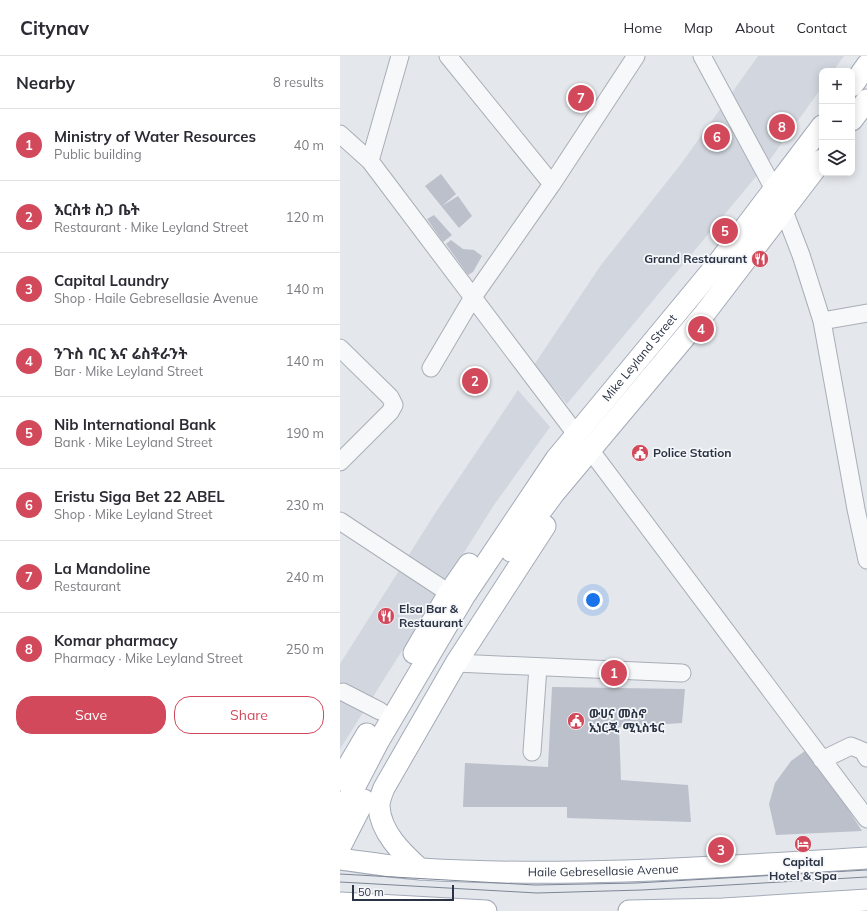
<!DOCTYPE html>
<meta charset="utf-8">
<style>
body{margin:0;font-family:Mulish,"Noto Sans Ethiopic",sans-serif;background:#f7f7f7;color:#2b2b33}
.controls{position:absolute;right:12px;top:12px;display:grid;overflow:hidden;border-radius:8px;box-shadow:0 2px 10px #0003}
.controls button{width:36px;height:36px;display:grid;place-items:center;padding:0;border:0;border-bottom:1px solid #e1e1e2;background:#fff;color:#2b2b33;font:20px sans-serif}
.scale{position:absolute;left:12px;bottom:10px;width:102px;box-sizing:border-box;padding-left:4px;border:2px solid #2b3445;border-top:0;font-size:11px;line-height:14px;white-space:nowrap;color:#2b3445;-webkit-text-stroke:3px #f4f6f9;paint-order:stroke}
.you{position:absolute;left:253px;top:544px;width:14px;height:14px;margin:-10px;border:3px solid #fff;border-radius:50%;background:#1a73e8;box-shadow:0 0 0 6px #1a73e833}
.badge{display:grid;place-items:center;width:26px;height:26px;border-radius:50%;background:#d1495b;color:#fff;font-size:13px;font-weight:700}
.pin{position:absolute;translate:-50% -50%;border:2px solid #fff;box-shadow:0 1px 4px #0006}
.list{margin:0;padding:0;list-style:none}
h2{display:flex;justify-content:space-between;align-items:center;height:52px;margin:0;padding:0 16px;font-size:17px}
h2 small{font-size:13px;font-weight:400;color:#7c7c81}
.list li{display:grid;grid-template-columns:26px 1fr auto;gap:12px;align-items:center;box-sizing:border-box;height:72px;padding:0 16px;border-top:1px solid #e1e1e2}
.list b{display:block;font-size:15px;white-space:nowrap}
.list p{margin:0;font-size:13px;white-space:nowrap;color:#7c7c81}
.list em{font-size:13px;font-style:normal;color:#7c7c81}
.actions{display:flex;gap:8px;padding:12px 16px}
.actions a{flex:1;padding:9px 0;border:1px solid #d1495b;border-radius:16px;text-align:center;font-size:14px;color:#d1495b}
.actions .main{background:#d1495b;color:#fff}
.icon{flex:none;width:22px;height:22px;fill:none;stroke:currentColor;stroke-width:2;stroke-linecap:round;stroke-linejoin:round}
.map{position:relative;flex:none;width:527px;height:855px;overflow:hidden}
header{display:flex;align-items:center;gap:24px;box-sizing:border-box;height:56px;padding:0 20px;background:#fff;border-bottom:1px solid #e1e1e2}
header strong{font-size:19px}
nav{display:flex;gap:22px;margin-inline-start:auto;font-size:14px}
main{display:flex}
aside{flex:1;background:#fff}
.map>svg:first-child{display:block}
</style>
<header>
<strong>Citynav</strong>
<nav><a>Home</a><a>Map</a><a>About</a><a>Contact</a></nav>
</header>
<main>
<aside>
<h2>Nearby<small>8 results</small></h2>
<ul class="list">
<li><span class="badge">1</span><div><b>Ministry of Water Resources</b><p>Public building</p></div><em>40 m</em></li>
<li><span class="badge">2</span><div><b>እርስቱ ስጋ ቤት</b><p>Restaurant · Mike Leyland Street</p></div><em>120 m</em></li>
<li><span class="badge">3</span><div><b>Capital Laundry</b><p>Shop · Haile Gebresellasie Avenue</p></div><em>140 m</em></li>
<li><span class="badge">4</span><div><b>ንጉስ ባር እና ሬስቶራንት</b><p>Bar · Mike Leyland Street</p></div><em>140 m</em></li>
<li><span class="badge">5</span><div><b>Nib International Bank</b><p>Bank · Mike Leyland Street</p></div><em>190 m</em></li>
<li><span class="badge">6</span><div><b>Eristu Siga Bet 22 ABEL</b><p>Shop · Mike Leyland Street</p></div><em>230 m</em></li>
<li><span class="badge">7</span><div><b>La Mandoline</b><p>Restaurant</p></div><em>240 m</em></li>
<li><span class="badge">8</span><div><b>Komar pharmacy</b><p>Pharmacy · Mike Leyland Street</p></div><em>250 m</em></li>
</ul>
<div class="actions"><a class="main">Save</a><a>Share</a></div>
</aside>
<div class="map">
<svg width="527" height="855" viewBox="0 0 527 855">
<rect width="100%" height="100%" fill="#e4e7ec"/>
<!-- built -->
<path fill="#d2d6de" d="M418,0H504L493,15H482V31L429,105L227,348L194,309L261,209L341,108Z
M178,334L210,371L154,449L0,693V608L94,459Z"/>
<!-- building -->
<path fill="#bbc0ca" d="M101,118L116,138L102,150L118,140L132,160L119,172L85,130Z
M94,159L112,179L103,186L87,163Z
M111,184L123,193L134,194L142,200L133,216L128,219L106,188Z
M212,631L345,633L342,667L279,671L281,724L348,729L351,766L227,762V751H123L125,707L208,711Z
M469,692L522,775L436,779L429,748L435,727L451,705Z"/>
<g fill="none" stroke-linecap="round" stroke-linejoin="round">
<defs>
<path id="minor" d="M108,0L212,128
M362,0L434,133
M0,78L30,105L236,378
M30,105L60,0
M444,155L461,199L482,265L516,453L527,504
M482,265L527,257
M0,292L50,341L54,349L50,356L0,406
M91,312L133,241L212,128L296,0
M251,395L527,763
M0,465L109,537
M116,607L342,617
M3,636L40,655
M192,696L198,611
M482,704L511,690L523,695L527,702"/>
<g id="major">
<path d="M512,30L527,9"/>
<path d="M512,64L527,44"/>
<path d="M171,495L215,436L365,257L482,104"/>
<path d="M74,597L109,537L129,508"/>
<path d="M0,724L27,678"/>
<path id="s1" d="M0,759L38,686L125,539L216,403L378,207L482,70"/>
<path d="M0,791L24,744"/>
<path id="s2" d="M0,803C27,807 54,811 81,813C230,822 379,811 527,802"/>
<path d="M80,813C62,797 40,776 39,750C39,744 42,737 44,732L116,607L205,470"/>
<path d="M0,847L146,855"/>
<path d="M289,855L383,853L527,844"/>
</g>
</defs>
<!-- minor casing -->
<use href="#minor" stroke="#a9aeb7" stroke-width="19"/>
<!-- major casing -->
<use href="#major" stroke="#a3abb8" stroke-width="23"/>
<!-- minor -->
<use href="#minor" stroke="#f7f8fa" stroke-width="17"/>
<!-- major -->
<use href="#major" stroke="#fff" stroke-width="21"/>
<!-- tram -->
<path stroke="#7d8696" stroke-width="1" d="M0,818L195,829L296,827L527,814
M0,826L197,837L302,834L527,821"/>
</g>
<!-- icons -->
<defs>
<symbol id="restaurant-disc" viewBox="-11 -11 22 22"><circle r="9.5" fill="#d1495b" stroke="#f4f6f9"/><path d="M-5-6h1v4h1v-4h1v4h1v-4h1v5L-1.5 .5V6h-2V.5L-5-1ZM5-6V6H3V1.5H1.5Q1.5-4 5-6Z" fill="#fff"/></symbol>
<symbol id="civic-disc" viewBox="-11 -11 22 22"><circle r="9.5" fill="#d1495b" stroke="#f4f6f9"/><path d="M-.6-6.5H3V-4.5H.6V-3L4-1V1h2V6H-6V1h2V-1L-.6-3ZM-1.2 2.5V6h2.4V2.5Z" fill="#fff"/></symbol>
<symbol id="hotel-disc" viewBox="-11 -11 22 22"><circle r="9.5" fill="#d1495b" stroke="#f4f6f9"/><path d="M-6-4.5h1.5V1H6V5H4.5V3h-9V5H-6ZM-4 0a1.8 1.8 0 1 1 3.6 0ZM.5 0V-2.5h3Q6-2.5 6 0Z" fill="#fff"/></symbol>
</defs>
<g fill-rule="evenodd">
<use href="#restaurant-disc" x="410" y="193" width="20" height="20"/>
<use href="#civic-disc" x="290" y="387" width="20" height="20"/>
<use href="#restaurant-disc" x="36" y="550" width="20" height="20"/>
<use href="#civic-disc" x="226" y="655" width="20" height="20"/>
<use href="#hotel-disc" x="453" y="778" width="20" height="20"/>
</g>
<g text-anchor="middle" stroke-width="3.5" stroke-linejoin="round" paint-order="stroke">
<!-- poi labels -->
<g font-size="12" font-weight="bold" fill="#2b3445" stroke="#f4f6f9" text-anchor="start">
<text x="407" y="207" text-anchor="end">Grand Restaurant</text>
<text x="313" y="401">Police Station</text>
<text x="59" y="557">Elsa Bar &amp;<tspan x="59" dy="14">Restaurant</tspan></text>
<text x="249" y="662">ውሀና መስኖ<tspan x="249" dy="14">ኢነርጂ ሚኒስቴር</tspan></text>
<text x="463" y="810" text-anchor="middle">Capital<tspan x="463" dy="14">Hotel &amp; Spa</tspan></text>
</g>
<!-- street labels -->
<g font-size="12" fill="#2b3445" stroke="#f4f6f9">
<text dy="4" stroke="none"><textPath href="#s1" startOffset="548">Mike Leyland Street</textPath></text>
<text dy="4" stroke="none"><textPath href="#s2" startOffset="264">Haile Gebresellasie Avenue</textPath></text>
</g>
</g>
</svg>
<div class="controls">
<button>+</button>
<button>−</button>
<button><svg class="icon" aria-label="layers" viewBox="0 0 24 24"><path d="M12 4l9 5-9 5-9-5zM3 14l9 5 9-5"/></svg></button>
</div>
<div class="scale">50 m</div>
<div class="you"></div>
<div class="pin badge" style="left:274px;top:617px">1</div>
<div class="pin badge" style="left:135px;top:325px">2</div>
<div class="pin badge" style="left:381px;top:794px">3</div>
<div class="pin badge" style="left:361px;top:273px">4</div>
<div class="pin badge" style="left:385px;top:175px">5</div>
<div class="pin badge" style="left:377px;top:81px">6</div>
<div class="pin badge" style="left:241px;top:42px">7</div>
<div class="pin badge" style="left:442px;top:71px">8</div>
</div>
</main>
